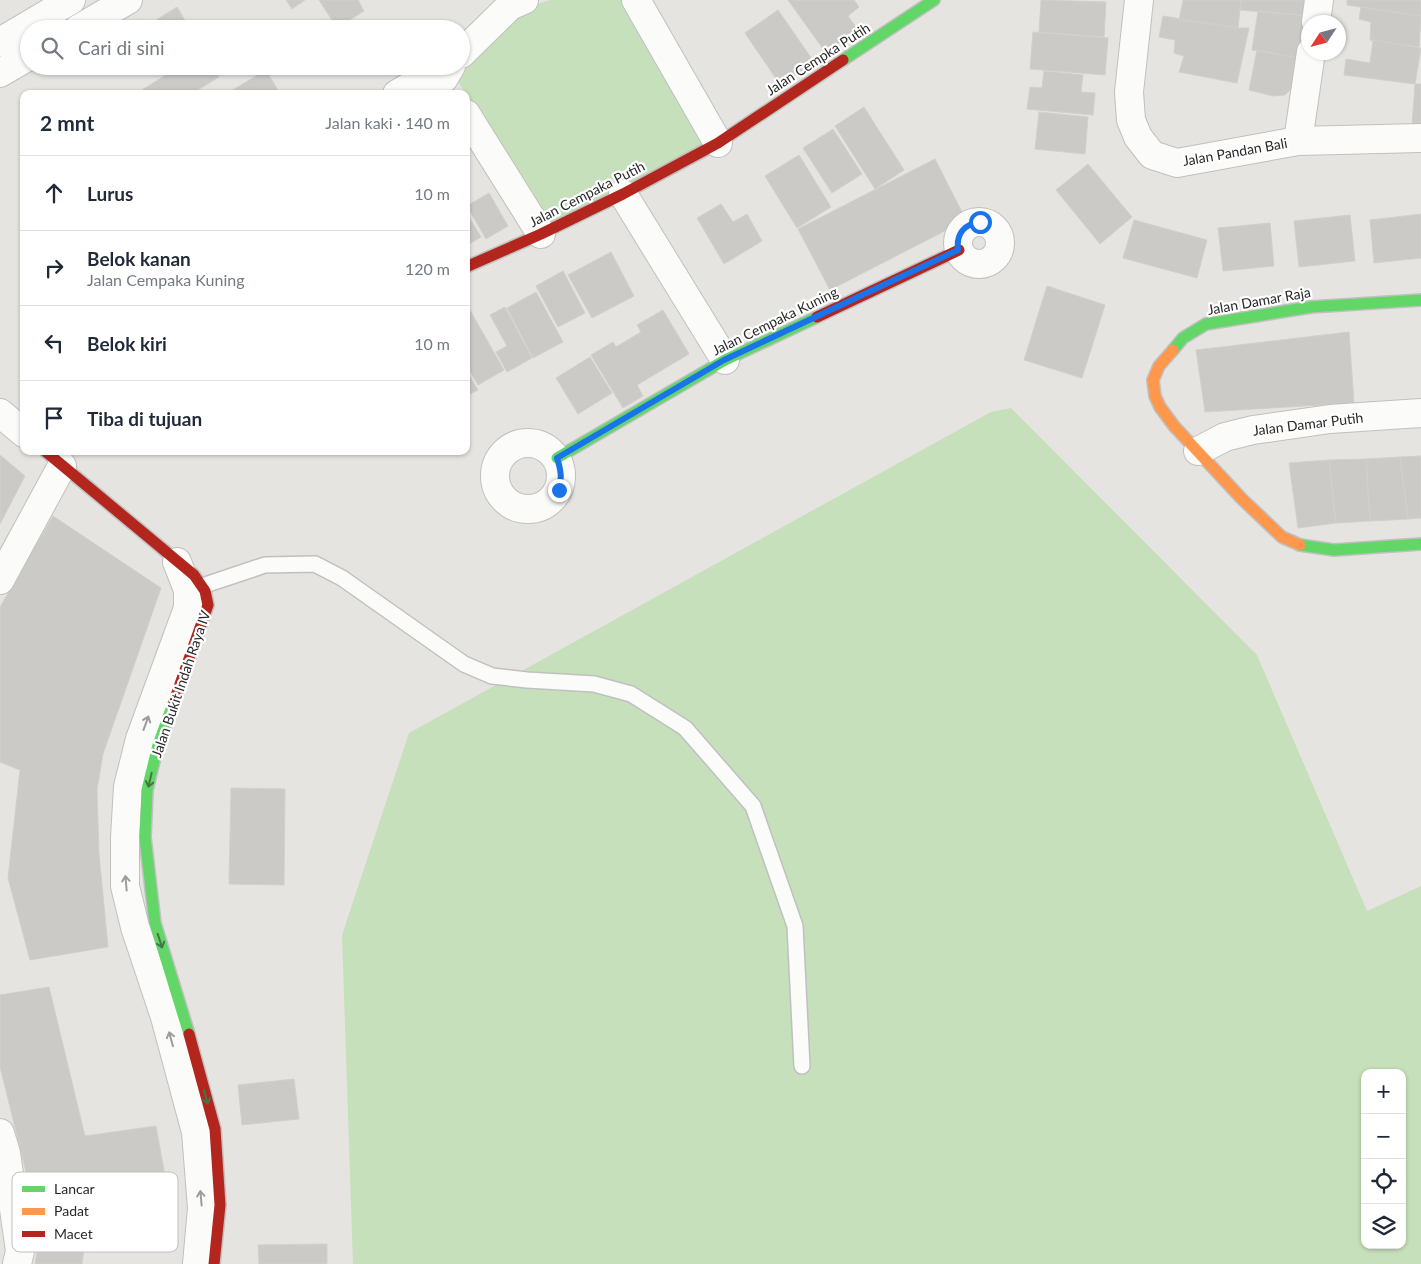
<!DOCTYPE html>
<html lang="id">
<meta charset="utf-8">
<style>
body{margin:0;font-family:Lato,sans-serif;background:#f2f2f3;color:#1f2937}
.controls{position:absolute;right:15px;bottom:15px;display:grid;overflow:hidden;border-radius:10px;box-shadow:0 1px 4px #0004}
.controls button{width:45px;height:45px;display:grid;place-items:center;padding:0;border:0;border-bottom:1px solid #e0e1e3;background:#fff;color:#1f2937;font:25px sans-serif}
.compass{position:absolute;left:1301px;top:15px;width:45px;height:45px;border-radius:50%;background:#fff;box-shadow:0 1px 4px #0004;rotate:234deg}
.stop{position:absolute;width:15px;height:15px;margin:-11px;border:4px solid #1a73e8;border-radius:50%;background:#fff}
.stop.end{background:#1a73e8;border-color:#fff;box-shadow:0 1px 5px #0008}
.list{margin:0;padding:0;list-style:none}
h2{display:flex;justify-content:space-between;align-items:center;height:65px;margin:0;padding:0 20px;font-size:21px}
h2 small{font-size:16px;font-weight:400;color:#747a83}
.list li{display:grid;grid-template-columns:32px 1fr auto;gap:15px;align-items:center;box-sizing:border-box;height:75px;padding:0 20px;border-top:1px solid #e0e1e3}
.list b{display:block;font-size:19px;white-space:nowrap}
.list p{margin:0;font-size:16px;white-space:nowrap;color:#747a83}
.list em{font-size:16px;font-style:normal;color:#747a83}
.icon{flex:none;width:28px;height:28px;fill:none;stroke:currentColor;stroke-width:2;stroke-linecap:round;stroke-linejoin:round}
.map{position:relative;flex:none;width:1421px;height:1264px;overflow:hidden}
.search{position:absolute;background:#fff;box-shadow:0 1px 4px #0004;left:20px;top:20px;width:450px;height:55px;display:flex;align-items:center;gap:12px;box-sizing:border-box;padding:0 18px;border-radius:28px;color:#747a83;font-size:19px}
.panel{position:absolute;background:#fff;box-shadow:0 1px 4px #0004;left:20px;top:90px;width:450px;height:365px;border-radius:10px}
.map>svg:first-child{display:block}
</style>
<div class="map">
<svg width="1421" height="1264" viewBox="0 0 1421 1264">
<rect width="100%" height="100%" fill="#e6e4e0"/>
<!-- green -->
<path fill="#c6e0bb" fill-rule="evenodd" d="M550,0H629L715,142L540,233L450,66L514,11Z
M1011,408L1257,655L1367,911L1421,886V1264H353L342,935L409,733L991,412ZM1365,1073H1402V1245H1365Z"/>
<!-- building -->
<path fill="#cbcac6" stroke="#d1d0cc" d="M286,0H305L292,9Z
M319,0H358L364,11L337,28Z
M788,0H854L859,7L848,16L858,30L826,53Z
M1041,0L1106,2L1104,37L1039,32Z
M1183,0H1241L1238,28L1179,20Z
M1241,0H1312L1310,16L1240,10Z
M1347,0H1421V16L1347,5Z
M177,7L190,29H142Z
M1361,7L1421,16L1419,47L1370,40L1371,22L1359,19Z
M778,10L814,62L781,86L745,33Z
M1258,11L1310,16L1308,31H1305L1297,58L1252,50Z
M1163,16L1238,28H1249L1237,83L1179,72L1184,56L1174,53L1175,40L1159,37Z
M1033,32L1108,38L1105,75L1030,69Z
M1373,40L1421,48L1415,84L1344,75L1346,59L1370,63Z
M1257,50L1297,58V83L1285,95L1273,96L1249,90Z
M126,66H140L130,72Z
M180,66H213L219,77L191,94H144L142,90Z
M266,70L280,94H226Z
M1044,71L1083,75L1081,92L1095,93L1093,115L1027,109L1030,87L1042,88Z
M1415,84H1421V127L1412,126Z
M864,107L904,170L875,189L835,126Z
M1039,112L1088,117L1085,154L1035,149Z
M833,129L862,174L832,193L803,148Z
M799,155L831,207L797,228L765,176Z
M935,159L966,220L830,290L798,229Z
M1088,164L1132,217L1100,244L1056,190Z
M489,193L508,226L486,239L467,206Z
M721,204L733,222L747,214L762,241L724,264L697,218Z
M466,212L481,237L466,246Z
M1421,214V258L1374,263L1370,220Z
M1350,215L1355,261L1299,267L1294,221Z
M1134,220L1207,240L1197,278L1123,258Z
M1270,223L1274,266L1223,271L1218,228Z
M611,252L634,296L592,318L568,275Z
M563,271L585,313L558,327L536,286Z
M1047,286L1105,305L1082,378L1024,360Z
M536,292L563,342L533,358L507,308Z
M467,305L504,370L478,385L466,365Z
M505,307L532,358L507,372L496,352L507,346L490,315Z
M663,310L689,354L637,385L643,396L623,408L591,355L613,342L616,347L641,332L637,325Z
M1349,332L1354,403L1205,412L1196,350Z
M590,357L612,393L578,414L556,378Z
M466,370L478,390L466,396Z
M0,455L25,476L0,524Z
M1421,456V518L1408,519L1400,457Z
M1400,457L1408,519L1370,521L1366,459Z
M1366,459L1370,521L1336,523L1329,460Z
M1329,460L1336,523L1298,528L1289,463Z
M53,516L161,588L103,754L97,790L99,854L108,947L30,960L8,878L20,770L0,762V607Z
M231,788L285,789L284,885L229,884Z
M49,987L85,1136L156,1126L169,1198L37,1216L0,1067V995Z
M294,1079L299,1119L242,1125L238,1085Z
M86,1233L82,1264H35L39,1240Z
M327,1244V1264H259L258,1245Z"/>
<g fill="none" stroke-linecap="round" stroke-linejoin="round">
<defs>
<path id="lane" d="M196,588L265,565L315,564L342,578L464,664L492,676L527,680L594,684L631,694L685,728L753,806L795,926L802,1066"/>
<path id="street" d="M636,0L718,143
M1139,0L1129,92L1131,120L1138,137L1152,155L1177,163L1298,141L1421,138
M1316,22L1319,0
M78,29L128,0
M0,42L71,0
M461,54L510,6L524,0
M0,73L29,56
M397,94L414,84L444,78L451,66
M466,114L541,234
M1298,141L1311,52
M623,194L725,360
M958 243a21 21 0 1 1 42 0a21 21 0 1 1-42 0Z
M0,413L24,433
M495 476a33 33 0 1 1 66 0a33 33 0 1 1-66 0Z
M1198,451L1225,437L1253,430L1330,419L1421,413
M177,562L188,590V608L140,739L128,787L125,837V886L135,927L165,1017L196,1132L202,1208L197,1264
M0,580L62,466
M0,1133L6,1153L20,1251L17,1264"/>
<path id="fast" d="M843,60L934,0
M1173,350L1183,338L1206,324L1311,307L1421,300
M557,458L725,360L817,317
M1300,545L1334,550L1421,544
M174,701L158,745L147,790L145,837L155,923L189,1034"/>
<path id="slow" d="M1173,350L1159,366L1153,380L1155,396L1160,407L1174,426L1242,499L1282,537L1300,545"/>
<path id="jam" d="M466,267L541,234L623,194L718,143L843,60
M817,317L959,250
M45,451L194,575L205,591L208,605L174,701
M189,1034L215,1129L220,1205L214,1264"/>
</defs>
<!-- lane casing -->
<use href="#lane" stroke="#c0c0c0" stroke-width="18"/>
<!-- street casing -->
<use href="#street" stroke="#c0c0c0" stroke-width="30"/>
<!-- fast casing -->
<use href="#fast" stroke="#c0c0c0" stroke-width="14"/>
<!-- slow casing -->
<use href="#slow" stroke="#c0c0c0" stroke-width="14"/>
<!-- jam casing -->
<use href="#jam" stroke="#c0c0c0" stroke-width="14"/>
<!-- lane -->
<use href="#lane" stroke="#fbfbfa" stroke-width="15"/>
<!-- street -->
<use href="#street" stroke="#fbfbfa" stroke-width="28"/>
<!-- fast -->
<use href="#fast" stroke="#63d668" stroke-width="11"/>
<!-- slow -->
<use href="#slow" stroke="#ff974d" stroke-width="11"/>
<!-- jam -->
<use href="#jam" stroke="#b3261e" stroke-width="11"/>
</g>
<!-- one-way arrows -->
<defs><path id="oneway-shaft" d="M-6 0H5M1.5-3L5.5 0L1.5 3" fill="none" stroke-width="1.6" stroke-linecap="round" stroke-linejoin="round" transform="scale(1.25)"/></defs>
<g stroke="#9c9c9c">
<use href="#oneway-shaft" transform="translate(146 723) rotate(-70)"/>
<use href="#oneway-shaft" transform="translate(126 883) rotate(-95)"/>
<use href="#oneway-shaft" transform="translate(171 1039) rotate(-105)"/>
<use href="#oneway-shaft" transform="translate(201 1198) rotate(-95)"/>
</g>
<g stroke="#437745">
<use href="#oneway-shaft" transform="translate(150 780) rotate(103)"/>
<use href="#oneway-shaft" transform="translate(160 941) rotate(72)"/>
<use href="#oneway-shaft" transform="translate(206 1097) rotate(75)"/>
</g>
<g fill="none" stroke-linecap="round" stroke-linejoin="round">
<!-- route -->
<path stroke="#1a73e8" stroke-width="6" d="M559,490C562,478 561,470 557,458L724,360L958,250C956,234 964,224 980,222"/>
</g>
<g text-anchor="middle" stroke-width="4.5" stroke-linejoin="round" paint-order="stroke">
<!-- street labels -->
<g font-size="14" fill="#292929" stroke="#fff">
<text transform="translate(818 59) rotate(-33)" y="5">Jalan Cempka Putih</text>
<text transform="translate(1235 152) rotate(-10)" y="5">Jalan Pandan Bali</text>
<text transform="translate(587 194) rotate(-27)" y="5">Jalan Cempaka Putih</text>
<text transform="translate(1259 301) rotate(-10)" y="5">Jalan Damar Raja</text>
<text transform="translate(775 321) rotate(-26)" y="5">Jalan Cempaka Kuning</text>
<text transform="translate(1308 424) rotate(-7)" y="5">Jalan Damar Putih</text>
<text transform="translate(181 684) rotate(-71)" y="5">Jalan Bukit Indah Raya IV</text>
</g>
</g>
<!-- legend -->
<rect x="12" y="1172" width="166" height="80" rx="8" fill="#fff" stroke="#bfbfbf" stroke-width="1"/>
<rect x="22" y="1186" width="23" height="6" fill="#63d668"/>
<rect x="22" y="1208" width="23" height="7" fill="#ff974d"/>
<rect x="22" y="1231" width="23" height="6" fill="#b3261e"/>
<g font-size="14" fill="#292929">
<text x="54" y="1194">Lancar</text>
<text x="54" y="1216">Padat</text>
<text x="54" y="1239">Macet</text>
</g>
</svg>
<div class="controls">
<button>+</button>
<button>−</button>
<button><svg class="icon" aria-label="locate" viewBox="0 0 24 24"><circle cx="12" cy="12" r="6"/><path d="M12 2v4M12 18v4M2 12h4M18 12h4"/></svg></button>
<button><svg class="icon" aria-label="layers" viewBox="0 0 24 24"><path d="M12 4l9 5-9 5-9-5zM3 14l9 5 9-5"/></svg></button>
</div>
<svg class="compass" viewBox="-18 -18 36 36"><path d="M0-13l5 13h-10z" fill="#e53935"/><path d="M0 13l5-13h-10z" fill="#747a83"/></svg>
<div class="stop" style="left:980px;top:222px"></div>
<div class="stop end" style="left:559px;top:490px"></div>
<div class="search"><svg class="icon" aria-label="search" viewBox="0 0 24 24"><circle cx="10" cy="10" r="6"/><path d="M15 15l6 6"/></svg>Cari di sini</div>
<section class="panel">
<h2>2 mnt<small>Jalan kaki · 140 m</small></h2>
<ul class="list">
<li><svg class="icon" aria-label="ahead" viewBox="0 0 24 24"><path d="M12 20V5M6 11l6-6 6 6"/></svg><div><b>Lurus</b></div><em>10 m</em></li>
<li><svg class="icon" aria-label="right" viewBox="0 0 24 24"><path d="M7 20v-9h11M14 6l5 5-5 5"/></svg><div><b>Belok kanan</b><p>Jalan Cempaka Kuning</p></div><em>120 m</em></li>
<li><svg class="icon" aria-label="left" viewBox="0 0 24 24"><path d="M17 20v-9H6M10 6l-5 5 5 5"/></svg><div><b>Belok kiri</b></div><em>10 m</em></li>
<li><svg class="icon" aria-label="arrive" viewBox="0 0 24 24"><path d="M6 21V4h12l-3 4 3 4H6"/></svg><div><b>Tiba di tujuan</b></div></li>
</ul>
</section>
</div>
